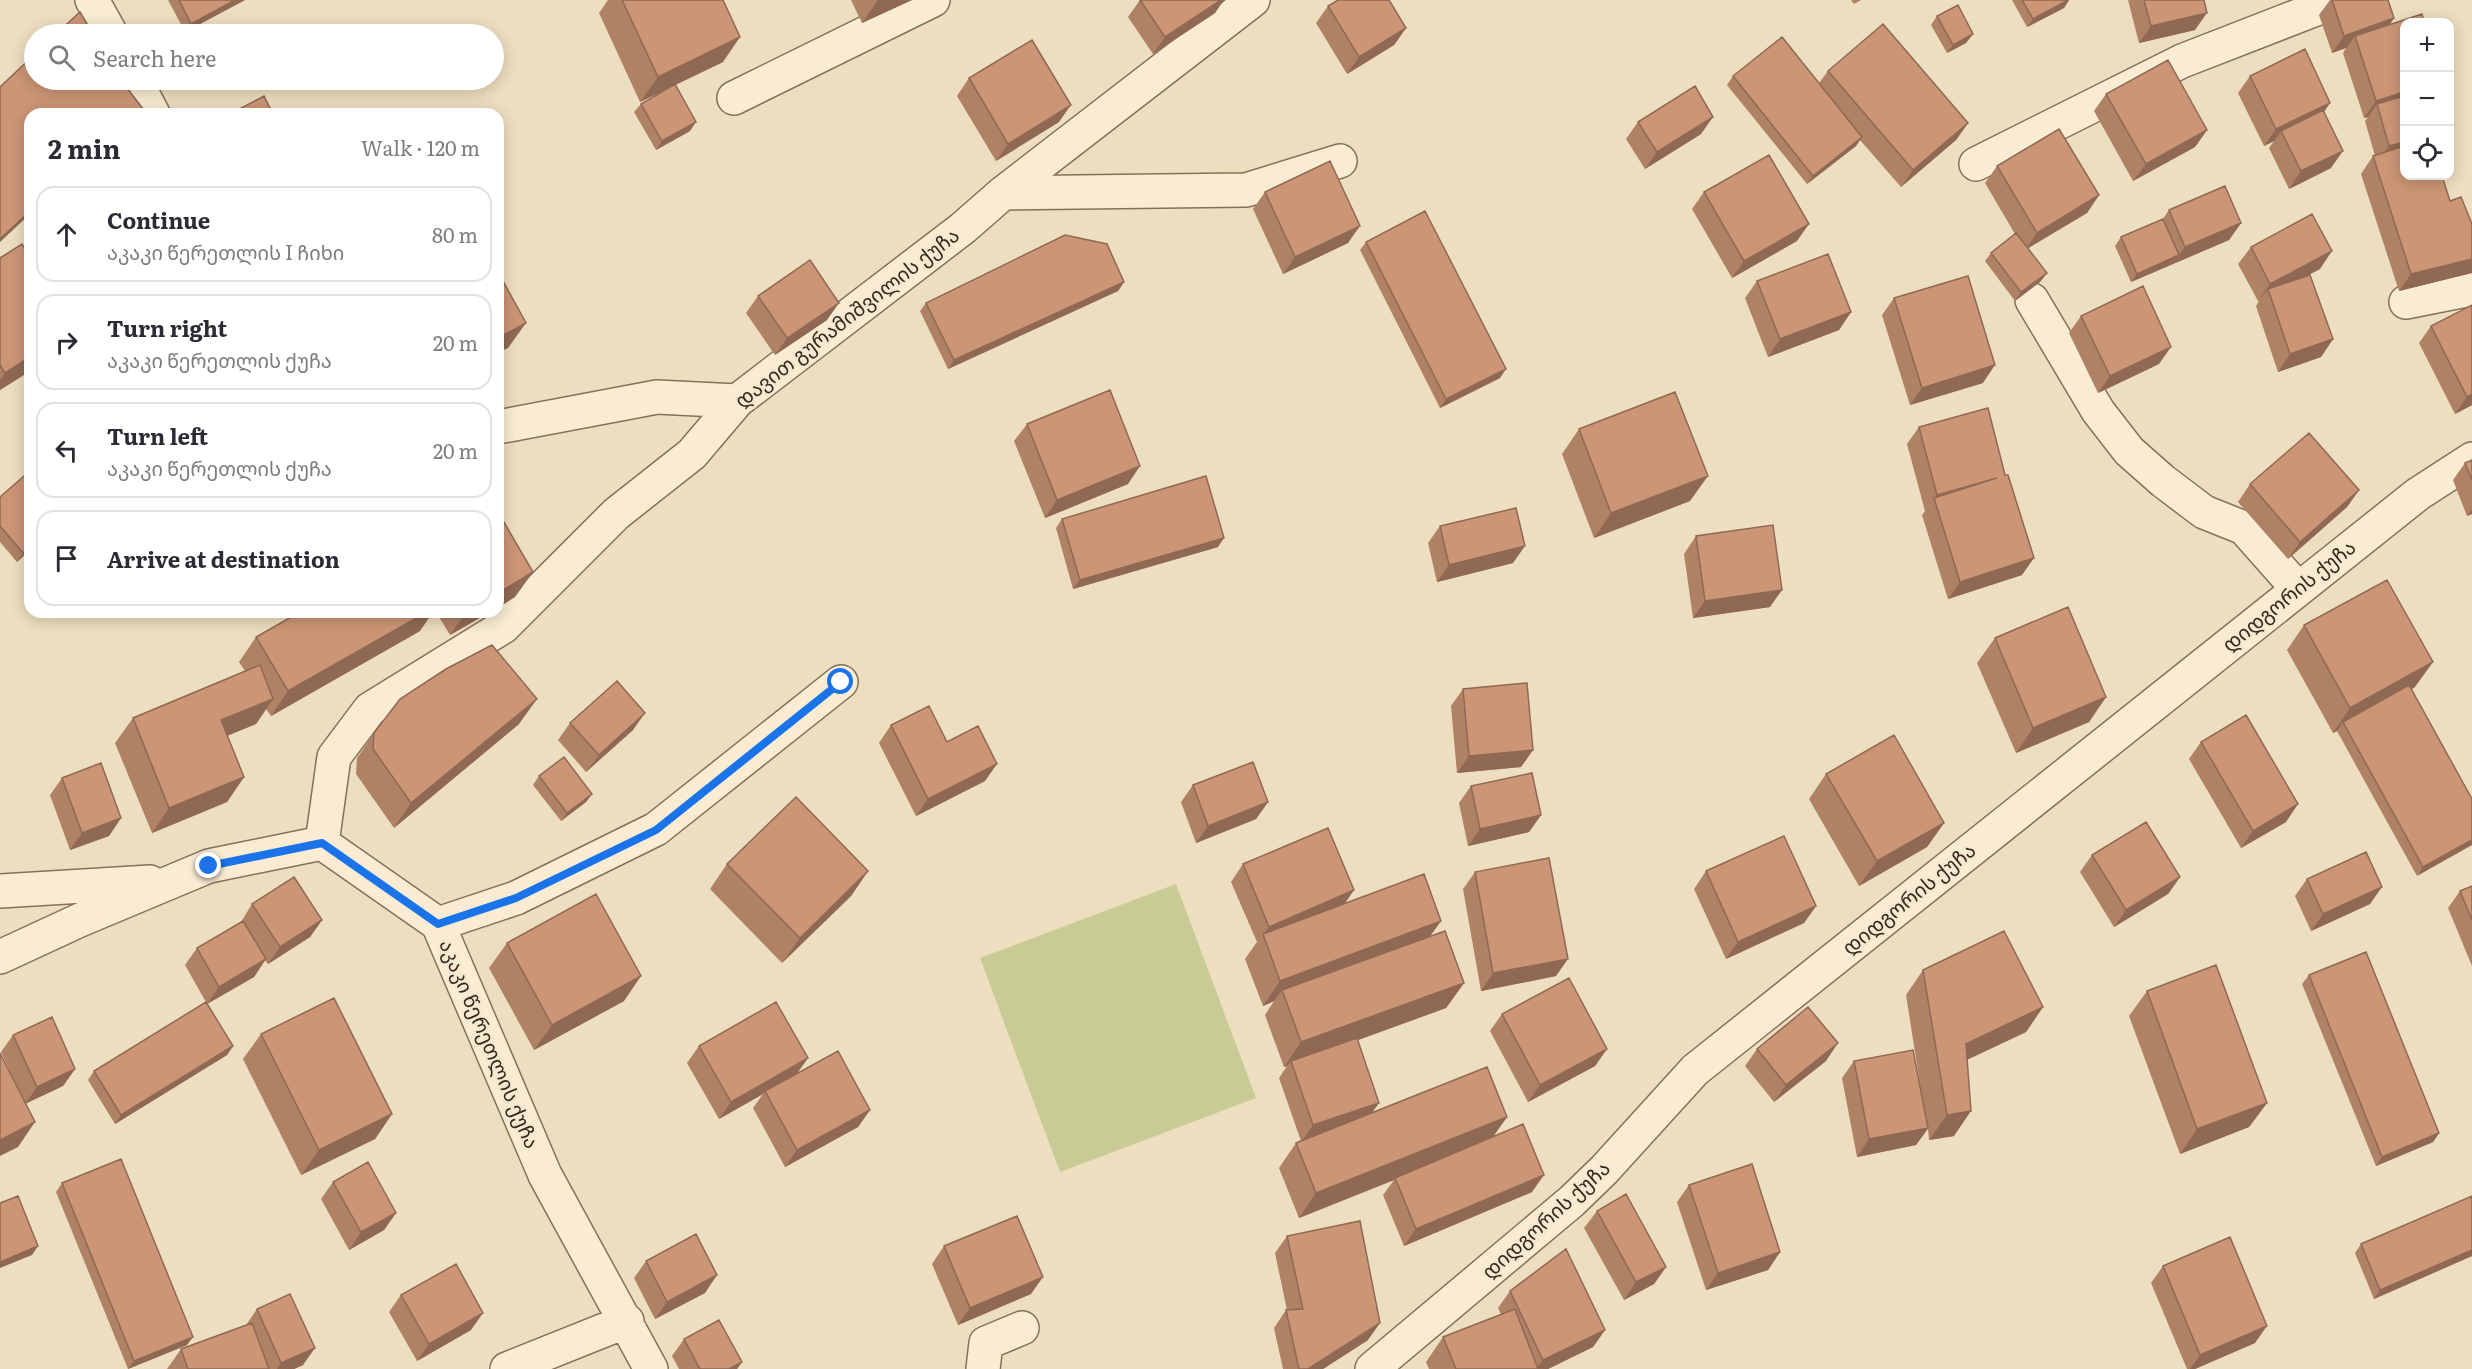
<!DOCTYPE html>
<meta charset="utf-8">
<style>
body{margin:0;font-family:Literata,"Noto Sans Georgian",serif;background:#f7f7f7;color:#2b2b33}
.controls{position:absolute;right:18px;top:18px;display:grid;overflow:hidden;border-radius:12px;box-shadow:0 3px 15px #0003}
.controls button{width:54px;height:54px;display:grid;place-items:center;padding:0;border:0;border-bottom:2px solid #e1e1e2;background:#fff;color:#2b2b33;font:30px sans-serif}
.stop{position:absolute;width:18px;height:18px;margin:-14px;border:4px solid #1a73e8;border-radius:50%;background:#fff}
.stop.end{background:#1a73e8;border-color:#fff;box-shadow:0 2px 6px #0008}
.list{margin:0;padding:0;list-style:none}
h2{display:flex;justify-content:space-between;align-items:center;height:78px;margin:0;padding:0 24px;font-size:26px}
h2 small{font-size:20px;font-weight:400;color:#7c7c81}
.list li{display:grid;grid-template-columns:39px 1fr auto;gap:18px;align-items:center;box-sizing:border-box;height:96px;margin:0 12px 12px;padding:0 12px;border:2px solid #e1e1e2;border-radius:18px}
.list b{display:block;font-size:22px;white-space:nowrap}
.list p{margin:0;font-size:20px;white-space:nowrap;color:#7c7c81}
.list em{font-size:20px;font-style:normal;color:#7c7c81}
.icon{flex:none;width:33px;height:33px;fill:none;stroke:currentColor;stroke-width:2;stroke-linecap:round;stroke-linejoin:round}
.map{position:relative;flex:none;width:2472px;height:1369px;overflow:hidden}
.search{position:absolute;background:#fff;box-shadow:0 3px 15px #0003;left:24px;top:24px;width:480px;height:66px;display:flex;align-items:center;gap:15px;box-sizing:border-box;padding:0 21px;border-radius:33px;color:#7c7c81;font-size:22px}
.panel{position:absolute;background:#fff;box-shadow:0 3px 15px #0003;left:24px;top:108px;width:480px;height:510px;border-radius:18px}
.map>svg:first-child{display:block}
</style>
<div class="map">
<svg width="2472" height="1369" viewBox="0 0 2472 1369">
<rect width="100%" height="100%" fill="#eedec0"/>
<!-- green -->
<path fill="#c8cc94" d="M1176,884L1256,1098L1060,1172L980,958Z"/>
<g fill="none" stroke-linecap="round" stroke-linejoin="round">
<defs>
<path id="minor" d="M92,0L111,34
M135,80L153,114
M734,98L933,0
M1976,164L2182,61L2339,0
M1003,193L1246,190L1340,161
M2032,300L2098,411L2129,451L2163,481L2204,512L2244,528L2298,589
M2406,302L2472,289
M498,427L657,397L737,401
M322,843L334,757L370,709L503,627L616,514L692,454L737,401L963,228L1003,193L1253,0
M0,891L150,882
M438,924L516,898L656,829L841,682
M0,957L80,920L209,866L322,843L438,924L545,1175L651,1369
M507,1369L627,1321
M983,1369L986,1343L1022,1328
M1372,1369L1572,1201L1604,1170L1695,1070L2418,494L2472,459"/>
</defs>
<!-- minor casing -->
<use href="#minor" stroke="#876f58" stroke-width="36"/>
<!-- minor -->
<use href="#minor" stroke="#f9ecd3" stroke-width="33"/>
</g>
<!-- wall -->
<path fill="#af8165" d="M168,0H245L185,32Z
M608,0H723V62L675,85L690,131L656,150L634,112L641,104L670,87L640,102L599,13Z
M851,0H912L862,23Z
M1140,0H1221L1215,13L1153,54L1128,17Z
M1851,0H1861L1854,4Z
M2012,0H2069L2064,8L2027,27Z
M2128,0H2204L2195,30L2139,43Z
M2330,0H2388L2394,18L2390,24L2404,176L2450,201L2472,224V273L2399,291L2361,174L2373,156H2375L2365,121L2368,117L2364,118L2343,53L2346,48L2332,53L2319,15Z
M1328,6L1406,28L1394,45L1347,74L1316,23Z
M1937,16L1973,34L1966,43L1947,53L1931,25Z
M1828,71L1968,123L1956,140L1901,187L1860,140L1856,146L1807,184L1727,85L1733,76L1819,83Z
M2250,76L2330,103L2324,112L2331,168L2289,189L2269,148L2274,141L2264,146L2238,93Z
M969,78L1059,122L996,161L957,96Z
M2106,94L2207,130L2195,147L2133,181L2094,111Z
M1638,122L1701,134L1645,169L1626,139Z
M1997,166L2099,195L2087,213L2028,248L2047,273L2040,282L2015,301L1985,261L1991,253L2015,234L1985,183Z
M1265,192L1348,243L1283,274L1253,209Z
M1704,192L1797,241L1732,278L1692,209Z
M2169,210L2241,223L2229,240L2131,282L2115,246L2121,237L2163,219Z
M1366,242L1500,378L1440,408L1360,250Z
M2251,247L2320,269L2304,277L2333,339L2321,357L2278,372L2256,306L2259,301H2258L2238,264Z
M30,257V371L0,390V258Z
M1757,281L1851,312L1839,330L1768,357L1745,298Z
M1124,282L1118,291L948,369L920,311L926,303Z
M758,296L827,320L775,355L746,313Z
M1894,298L1983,383L1910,405L1882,315Z
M2081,316L2159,364L2098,393L2069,333Z
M2431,326L2472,405L2455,414L2419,343Z
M1027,424L1128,484L1045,518L1014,441Z
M1919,427L2005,475L2022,575L1948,599L1922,515L1925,511L1907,444Z
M1579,429L1690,501L1594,538L1562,454Z
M2472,460V514L2467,516L2453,480L2465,463Z
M30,471V550L17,562L0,542V497Z
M2250,484L2359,490L2347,507L2288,559L2238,502Z
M1062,519L1218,547L1073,589L1056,528Z
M1440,526L1513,563L1437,582L1428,543Z
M1696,536L1770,607L1693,618L1684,554Z
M436,612H490L450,635Z
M2304,625L2415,687L2412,689L2472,799L2417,876L2337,731L2333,733L2287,650Z
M420,631L271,716L266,709L256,724L227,736L244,777L227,802L152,833L115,743L133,718L245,671L239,662L256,637Z
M1995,638L2106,697L2089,722L2016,753L1977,663Z
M1463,689L1533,750L1521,767L1457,773L1451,706Z
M570,723L633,730L586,772L558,740Z
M519,724L394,828L356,774L357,758L374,733Z
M891,725L947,742L985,781L916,816L879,743Z
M2201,742L2286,822L2241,848L2189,759Z
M1826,774L1944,823L1927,847L1859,886L1809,799Z
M539,776L592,794L586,802L561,821L533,785Z
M62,778L121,818L109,836L70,850L50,795Z
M1193,785L1268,802L1256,819L1196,843L1181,802Z
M1471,786L1541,815L1529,832L1468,846L1459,803Z
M2092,855L2180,877L2168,894L2114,927L2080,872Z
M727,864L868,871L851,896L782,963L710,889Z
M1243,864L1345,903L1441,921L1430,936L1464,983L1446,1008L1358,1040L1372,1113L1507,1117L1493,1137L1532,1192L1404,1246L1383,1195L1394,1180L1299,1218L1279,1168L1296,1143L1301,1141L1279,1078L1287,1066L1284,1067L1265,1015L1274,1001L1263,1006L1245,959L1257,942L1231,882Z
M1706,871L1816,906L1804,923L1726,959L1694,889Z
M1475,872L1556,976L1481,991L1463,889Z
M2307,879L2370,904L2311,931L2295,896Z
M2472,886V966L2448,908L2460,891Z
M252,904L322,920L310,937L268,964L265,960L254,977L207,1004L185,965L197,948L241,922Z
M507,943L624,1001L534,1050L489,968Z
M1923,970L2043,1007L2026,1032L1967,1060L1954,1136L1929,1140L1928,1129L1916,1145L1857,1157L1842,1078L1854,1061L1924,1109L1906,995Z
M2309,975L2439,1133L2433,1142L2376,1166L2302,984Z
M2147,991L2267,1103L2249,1127L2180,1154L2129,1016Z
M1502,1014L1607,1049L1595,1066L1528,1102L1490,1031Z
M261,1034L392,1114L375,1139L301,1175L243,1059Z
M13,1035L75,1069L63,1086L26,1103L18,1147L16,1084L1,1052Z
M233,1046L227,1055L115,1124L88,1080L94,1071Z
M699,1046L808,1058L797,1073L870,1110L858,1127L785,1167L753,1108L763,1094L719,1119L687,1063Z
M1757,1049L1826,1061L1774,1102L1745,1066Z
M333,1182L396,1213L384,1230L349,1250L321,1199Z
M62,1183L187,1345L128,1369L56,1192Z
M1689,1185L1780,1252L1768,1270L1706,1290L1677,1202Z
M2472,1196V1256L2374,1299L2355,1253L2361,1244Z
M1597,1211L1666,1267L1654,1284L1624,1300L1584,1228Z
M1287,1236L1368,1340L1323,1369H1283L1274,1328L1286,1310H1287L1275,1253Z
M944,1246L1031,1294L958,1325L932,1264Z
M646,1261L705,1293L655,1319L634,1278Z
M2163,1266L2255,1343L2195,1369H2187L2151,1283Z
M1510,1291L1605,1330L1593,1347L1548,1369H1429L1426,1362L1443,1337L1501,1314L1498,1308Z
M401,1295L471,1330L417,1361L389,1312Z
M257,1309L303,1365L294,1369H167L181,1349L246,1325Z
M684,1339L742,1362L737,1369H679L672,1356Z"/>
<!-- shaded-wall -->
<path fill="#8f6953" d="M235,0H245L185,32L191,24Z
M878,0H912L862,23Z
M1221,0H1224L1215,13L1153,54L1165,37Z
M2068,0H2069L2064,8L2027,27L2033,19Z
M2207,13L2195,30L2139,43L2151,26Z
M2394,18L2382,36H2355L2346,48L2332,53L2344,36Z
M1406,28L1394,45L1347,74L1359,57Z
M1973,34L1966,43L1947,53L1953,45Z
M740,37L723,62L640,102L658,77Z
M2404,92V105L2377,104L2368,117L2364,118L2376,101Z
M2330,103L2318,120L2281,131L2274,141L2264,146L2276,129Z
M1071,105L1059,122L996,161L1008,144Z
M1713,117L1701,134L1645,169L1657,152Z
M696,122L690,131L656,150L662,141Z
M1968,123L1956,140L1901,187L1913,170Z
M2207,130L2195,147L2133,181L2146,164Z
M1862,137L1856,146L1807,184L1813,176Z
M2404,142V155L2377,163L2389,146Z
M2343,151L2331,168L2289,189L2301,171Z
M2099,195L2087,213L2025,250L2037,233Z
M30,211V214L0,242V239Z
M2241,223L2229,240L2173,264L2185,247Z
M1809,224L1797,241L1732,278L1744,261Z
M1360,226L1348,243L1283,274L1295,257Z
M2332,251L2320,269L2270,295L2268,289L2258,301L2270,284Z
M2179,255L2173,264L2131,282L2137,274Z
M2472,259V273L2399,291L2411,274Z
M2047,273L2040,282L2015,301L2021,292Z
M1124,282L1118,291L948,369L954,360Z
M839,303L827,320L775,355L787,338Z
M1851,312L1839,330L1768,357L1780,339Z
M526,323L508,348L498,353V338Z
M2333,339L2321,357L2278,372L2290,354Z
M2171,347L2159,364L2098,393L2110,376Z
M30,357V371L0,390V380L5,373Z
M1995,365L1983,383L1910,405L1922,388Z
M1506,369L1500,378L1440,408L1446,399Z
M2472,394V405L2455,414L2467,397Z
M1140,466L1128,484L1045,518L1057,500Z
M1708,476L1690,501L1594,538L1611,513Z
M1997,478L1934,499L1937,495Z
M2359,490L2347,507L2288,559L2300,542Z
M2472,509V514L2467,516Z
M1224,538L1218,547L1073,589L1080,580Z
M1525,546L1513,563L1437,582L1449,565Z
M30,547V550L17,562L23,553Z
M2034,558L2022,575L1948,599L1960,582Z
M533,572L515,597L498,608V593Z
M1782,590L1770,607L1693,618L1705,601Z
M427,612H433L420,631L271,716L288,691Z
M466,612H490L450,635Z
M2433,662L2415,687L2345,726L2343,722L2337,731L2333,733L2350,708Z
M2106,697L2089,722L2016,753L2033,728Z
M273,699L256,724L204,745L221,720Z
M537,699L519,724L394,828L411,803Z
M645,713L633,730L586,772L599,755Z
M1533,750L1521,767L1457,773L1469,756Z
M997,764L985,781L916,816L928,799Z
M244,777L227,802L152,833L169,808Z
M592,794L586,802L561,821L567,813Z
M1268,802L1256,819L1196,843L1208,826Z
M2298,804L2286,822L2241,848L2253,831Z
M1541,815L1529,832L1468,846L1480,829Z
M121,818L109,836L70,850L82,833Z
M1944,823L1927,847L1859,886L1877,861Z
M2472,840V845L2417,876L2423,867Z
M868,871L851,896L782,963L800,938Z
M2180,877L2168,894L2114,927L2126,910Z
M2382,887L2370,904L2311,931L2323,914Z
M1354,890L1342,908L1263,935L1269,927Z
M1816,906L1804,923L1726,959L1738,942Z
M322,920L310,937L268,964L280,947Z
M1441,921L1423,946L1282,990L1274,1001L1263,1006L1280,981Z
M266,959L254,977L207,1004L219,987Z
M1568,959L1556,976L1481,991L1493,973Z
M641,976L624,1001L534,1050L552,1025Z
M1464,983L1446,1008L1292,1064L1291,1061L1287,1066L1284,1067L1301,1042Z
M2043,1007L2026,1032L1949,1068L1966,1044Z
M1838,1043L1826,1061L1774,1102L1786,1085Z
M233,1046L227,1055L115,1124L121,1115Z
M1607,1049L1595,1066L1528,1102L1540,1085Z
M808,1058L796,1075L765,1091L763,1094L719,1119L731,1102Z
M75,1069L63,1086L25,1104L37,1087Z
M1379,1103L1367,1120L1301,1143L1313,1125Z
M2267,1103L2249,1127L2180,1154L2197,1129Z
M870,1110L858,1127L785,1167L797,1150Z
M1971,1111L1954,1136L1929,1140L1947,1115Z
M392,1114L375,1139L301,1175L319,1150Z
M1507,1117L1489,1142L1395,1178L1394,1180L1299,1218L1316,1193Z
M35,1122L18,1147L0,1156V1140Z
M1928,1128L1916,1145L1857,1157L1869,1139Z
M2439,1133L2433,1142L2376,1166L2382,1157Z
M1544,1175L1532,1192L1404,1246L1416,1229Z
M396,1213L384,1230L349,1250L361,1232Z
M38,1246L32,1255L0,1268V1262Z
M2472,1250V1256L2374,1299L2380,1290Z
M1780,1252L1768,1270L1706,1290L1718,1273Z
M1666,1267L1654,1284L1624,1300L1636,1282Z
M717,1275L705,1293L655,1319L667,1302Z
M1043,1277L1031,1294L958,1325L970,1308Z
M483,1313L471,1330L417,1361L429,1344Z
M1380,1323L1368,1340L1323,1369H1308Z
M2267,1326L2255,1343L2195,1369H2190L2200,1355Z
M1605,1330L1593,1347L1548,1369H1536L1543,1360Z
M193,1337L187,1345L128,1369L134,1361Z
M315,1348L303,1365L294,1369H277L281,1363Z
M742,1362L737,1369H729Z"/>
<!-- building -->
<path fill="#cc9676" stroke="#8f6953" stroke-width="1.5" d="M179,0H235L191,24Z
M622,0H723L740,37L658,77Z
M1140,0H1221L1165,37Z
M1338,0H1389L1406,28L1359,57L1328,6Z
M2022,0H2068L2033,19Z
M2144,0H2204L2207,13L2151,26Z
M2332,0H2388L2394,18L2344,36Z
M1958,5L1973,34L1953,45L1937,16Z
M80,12L93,34H56Z
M2422,14L2424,22H2404V92L2376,101L2355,36Z
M1883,24L1968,123L1913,170L1828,71Z
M1782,37L1862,137L1813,176L1733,76Z
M1032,40L1071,105L1008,144L969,78Z
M2305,49L2330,103L2276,129L2250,76Z
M34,55V80H121L143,109L137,114H30V211L0,239V87Z
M2168,60L2207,130L2146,164L2106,94Z
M675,84L696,122L662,141L641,104Z
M1695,86L1713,117L1657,152L1638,122Z
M264,96L273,114H230Z
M2404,96V142L2389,146L2377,104Z
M2323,110L2343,151L2301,171L2281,131Z
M2059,129L2099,195L2037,233L1997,166Z
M2404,146V176H2442L2450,201L2461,197L2472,224V259L2411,274L2373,156Z
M1769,155L1809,224L1744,261L1704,192Z
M1330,161L1360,226L1295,257L1265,192Z
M2225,186L2241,223L2185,247L2169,210Z
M1425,211L1506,369L1446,399L1366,242Z
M2312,214L2332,251L2270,284L2251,247Z
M2163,219L2179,255L2137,274L2121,237Z
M2016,233L2047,273L2021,292L1991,253Z
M1065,235L1107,244L1124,282L954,360L926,303Z
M22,244L30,257V357L5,373L0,365V258Z
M1828,254L1851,312L1780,339L1757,281Z
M810,260L839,303L787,338L758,296Z
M498,272L526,323L498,338Z
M2310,275L2333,339L2290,354L2268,289Z
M1968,276L1995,365L1922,388L1894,298Z
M2143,286L2171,347L2110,376L2081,316Z
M2472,305V394L2467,397L2431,326Z
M1110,390L1140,466L1057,500L1027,424Z
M1675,392L1708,476L1611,513L1579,429Z
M1988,408L2005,475H2008L2034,558L1960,582L1934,498L1997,478L1937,495L1919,427Z
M2309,433L2359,490L2300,542L2250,484Z
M2472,460V480L2465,463Z
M30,471V547L23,553L0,526V497Z
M1206,476L1224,538L1080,580L1062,519Z
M1516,508L1525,546L1449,565L1440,526Z
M498,512L533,572L498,593Z
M1773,525L1782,590L1705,601L1696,536Z
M2387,580L2433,662L2350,708L2304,625Z
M2068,607L2106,697L2033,728L1995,638Z
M300,612H427L288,691L256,637Z
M492,645L537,699L411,803L373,749L374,733L400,699L446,669Z
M260,665L273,699L221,720L244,777L169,808L133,718Z
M617,681L645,713L599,755L570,723Z
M1527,683L1533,750L1469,756L1463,689Z
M2409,685L2472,799V840L2423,867L2343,722Z
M929,706L947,742L978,726L997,764L928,799L891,725Z
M2246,715L2298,804L2253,831L2201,742Z
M1894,735L1944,823L1877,861L1826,774Z
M564,757L592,794L567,813L539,776Z
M1253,762L1268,802L1208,826L1193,785Z
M101,763L121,818L82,833L62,778Z
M1532,773L1541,815L1480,829L1471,786Z
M796,797L868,871L800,938L727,864Z
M2146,822L2180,877L2126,910L2092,855Z
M1328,828L1354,890L1269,927L1243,864Z
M1784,836L1816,906L1738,942L1706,871Z
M2366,852L2382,887L2323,914L2307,879Z
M1549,858L1568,959L1493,973L1475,872Z
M1424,874L1441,921L1280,981L1263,934Z
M294,877L322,920L280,947L252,904Z
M2472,886V920L2460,891Z
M596,894L641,976L552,1025L507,943Z
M243,921L266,959L219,987L197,948Z
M1445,931L1464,983L1301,1042L1282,990Z
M2004,931L2043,1007L1966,1044L1971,1111L1947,1115L1923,970Z
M2366,952L2439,1133L2382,1157L2309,975Z
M2216,965L2267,1103L2197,1129L2147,991Z
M1569,978L1607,1049L1540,1085L1502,1014Z
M334,998L392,1114L319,1150L261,1034Z
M206,1002L233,1046L121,1115L94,1071Z
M776,1002L808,1058L731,1102L699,1046Z
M1808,1007L1838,1043L1786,1085L1757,1049Z
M52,1017L75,1069L37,1087L13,1035Z
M1357,1038L1379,1103L1313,1125L1291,1061Z
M1913,1050L1928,1128L1869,1139L1854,1061Z
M838,1051L870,1110L797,1150L765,1091Z
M0,1053L35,1122L0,1140Z
M1487,1067L1507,1117L1316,1193L1296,1143Z
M1523,1124L1544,1175L1416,1229L1395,1178Z
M121,1159L193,1337L134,1361L62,1183Z
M368,1162L396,1213L361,1232L333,1182Z
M1752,1164L1780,1252L1718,1273L1689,1185Z
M1626,1194L1666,1267L1636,1282L1597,1211Z
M18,1196L38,1246L0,1262V1203Z
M2472,1196V1250L2380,1290L2361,1244Z
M1017,1216L1043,1277L970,1308L944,1246Z
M1360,1221L1380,1323L1308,1369H1299L1286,1310L1303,1309L1287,1236Z
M696,1234L717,1275L667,1302L646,1261Z
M2230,1237L2267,1326L2200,1355L2163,1266Z
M1566,1249L1605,1330L1543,1360L1510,1291Z
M456,1264L483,1313L429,1344L401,1295Z
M290,1294L315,1348L281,1363L257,1309Z
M1515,1309L1538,1369H1456L1443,1337Z
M719,1320L742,1362L729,1369H700L684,1339Z
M252,1323L269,1369H188L181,1349Z"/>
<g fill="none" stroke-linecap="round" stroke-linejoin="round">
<!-- route -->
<path stroke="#1a73e8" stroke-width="8" d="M209,866L322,843L438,924L516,898L656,830L841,682"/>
</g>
<g text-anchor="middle" stroke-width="5" stroke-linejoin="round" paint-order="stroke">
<!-- street labels -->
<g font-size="20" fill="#36281c" stroke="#f5e9cf">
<text transform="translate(847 318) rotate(-38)" y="7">დავით გურამიშვილის ქუჩა</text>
<text transform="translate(2289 596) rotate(-39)" y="7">დიდგორის ქუჩა</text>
<text transform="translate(1909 899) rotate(-39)" y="7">დიდგორის ქუჩა</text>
<text transform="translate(489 1044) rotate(67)" y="7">აკაკი წერეთლის ქუჩა</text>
<text transform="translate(1546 1220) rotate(-42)" y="7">დიდგორის ქუჩა</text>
</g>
</g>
</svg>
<div class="controls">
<button>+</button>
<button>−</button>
<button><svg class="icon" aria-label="locate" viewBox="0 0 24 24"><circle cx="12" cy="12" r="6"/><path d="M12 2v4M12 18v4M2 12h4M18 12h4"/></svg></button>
</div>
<div class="stop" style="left:841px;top:682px"></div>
<div class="stop end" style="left:209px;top:866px"></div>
<div class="search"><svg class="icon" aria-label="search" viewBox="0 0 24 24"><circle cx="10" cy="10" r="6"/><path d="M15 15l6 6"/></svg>Search here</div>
<section class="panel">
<h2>2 min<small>Walk · 120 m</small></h2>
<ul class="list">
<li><svg class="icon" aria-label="ahead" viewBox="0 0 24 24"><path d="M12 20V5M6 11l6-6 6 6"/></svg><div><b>Continue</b><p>აკაკი წერეთლის I ჩიხი</p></div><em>80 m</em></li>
<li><svg class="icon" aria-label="right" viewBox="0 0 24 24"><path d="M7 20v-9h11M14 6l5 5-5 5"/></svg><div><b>Turn right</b><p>აკაკი წერეთლის ქუჩა</p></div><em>20 m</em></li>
<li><svg class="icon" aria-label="left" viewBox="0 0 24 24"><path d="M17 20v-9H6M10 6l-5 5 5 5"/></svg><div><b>Turn left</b><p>აკაკი წერეთლის ქუჩა</p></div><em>20 m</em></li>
<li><svg class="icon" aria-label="arrive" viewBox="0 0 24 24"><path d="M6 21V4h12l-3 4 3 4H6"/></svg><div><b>Arrive at destination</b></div></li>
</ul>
</section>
</div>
